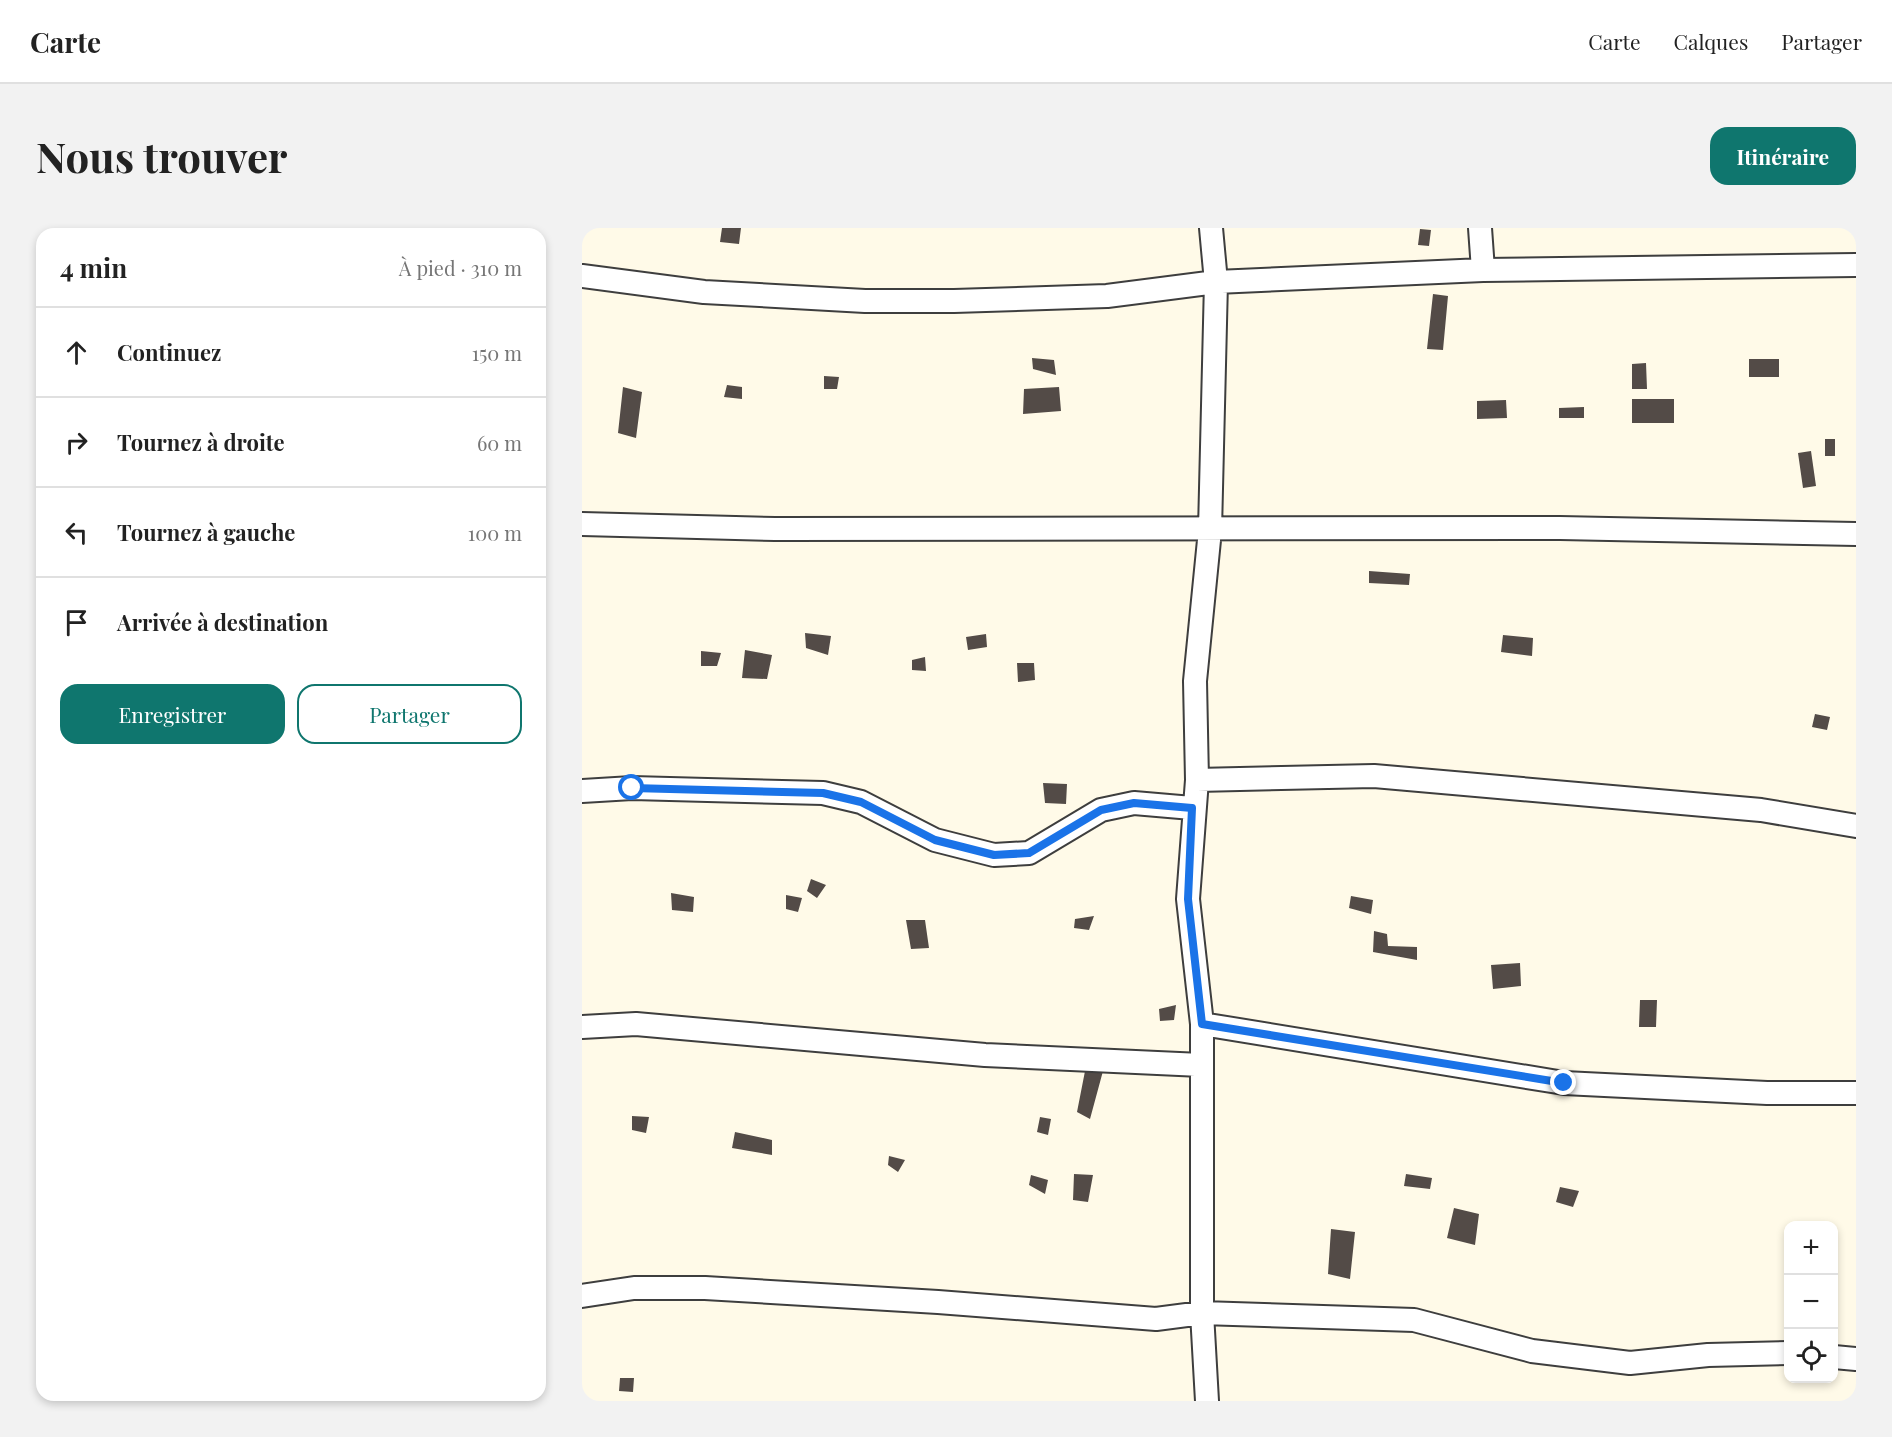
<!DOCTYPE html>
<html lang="fr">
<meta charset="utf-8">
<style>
body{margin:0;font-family:"Playfair Display",serif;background:#f2f2f2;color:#222}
.controls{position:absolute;right:18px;bottom:18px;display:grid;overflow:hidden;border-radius:12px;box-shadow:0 3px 9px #0003}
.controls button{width:54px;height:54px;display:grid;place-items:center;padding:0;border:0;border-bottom:2px solid #e0e0e0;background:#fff;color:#222;font:30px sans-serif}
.stop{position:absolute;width:18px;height:18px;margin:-14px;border:4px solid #1a73e8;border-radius:50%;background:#fff}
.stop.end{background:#1a73e8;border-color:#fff;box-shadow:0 2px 6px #0008}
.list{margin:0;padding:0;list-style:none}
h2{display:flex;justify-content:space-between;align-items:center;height:78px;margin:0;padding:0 24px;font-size:26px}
h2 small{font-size:20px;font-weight:400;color:#767676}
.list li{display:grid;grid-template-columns:39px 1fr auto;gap:18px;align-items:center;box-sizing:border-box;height:90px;padding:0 24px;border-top:2px solid #e0e0e0}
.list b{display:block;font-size:22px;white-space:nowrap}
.list em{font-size:20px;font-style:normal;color:#767676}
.actions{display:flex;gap:12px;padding:18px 24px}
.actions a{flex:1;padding:14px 0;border:2px solid #0f766e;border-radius:18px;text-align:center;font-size:21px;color:#0f766e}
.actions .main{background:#0f766e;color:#fff}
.icon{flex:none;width:33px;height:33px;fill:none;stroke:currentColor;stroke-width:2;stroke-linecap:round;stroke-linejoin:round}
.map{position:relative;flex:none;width:1274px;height:1173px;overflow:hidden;border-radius:18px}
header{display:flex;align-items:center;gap:36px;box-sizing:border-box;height:84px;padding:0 30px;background:#fff;border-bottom:2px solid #e0e0e0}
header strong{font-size:28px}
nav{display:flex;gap:33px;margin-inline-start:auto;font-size:21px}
.intro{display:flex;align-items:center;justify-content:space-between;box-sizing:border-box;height:144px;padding:0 36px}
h1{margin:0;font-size:42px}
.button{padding:15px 27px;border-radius:18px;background:#0f766e;color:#fff;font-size:21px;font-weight:700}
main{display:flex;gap:36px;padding:0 36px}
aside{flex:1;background:#fff;border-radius:18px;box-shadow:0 3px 9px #0003}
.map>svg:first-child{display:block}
</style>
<header>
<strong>Carte</strong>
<nav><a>Carte</a><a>Calques</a><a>Partager</a></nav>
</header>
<div class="intro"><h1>Nous trouver</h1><a class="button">Itinéraire</a></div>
<main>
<aside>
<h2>4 min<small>À pied · 310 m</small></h2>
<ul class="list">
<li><svg class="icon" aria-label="ahead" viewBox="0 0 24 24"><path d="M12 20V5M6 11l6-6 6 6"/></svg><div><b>Continuez</b></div><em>150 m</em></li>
<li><svg class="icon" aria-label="right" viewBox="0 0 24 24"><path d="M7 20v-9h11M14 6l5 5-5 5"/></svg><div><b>Tournez à droite</b></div><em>60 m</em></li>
<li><svg class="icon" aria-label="left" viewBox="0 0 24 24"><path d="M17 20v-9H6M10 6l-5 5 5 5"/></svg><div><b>Tournez à gauche</b></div><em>100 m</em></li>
<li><svg class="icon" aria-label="arrive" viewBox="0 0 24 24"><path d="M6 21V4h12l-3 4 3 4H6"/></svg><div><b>Arrivée à destination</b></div></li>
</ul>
<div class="actions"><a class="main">Enregistrer</a><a>Partager</a></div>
</aside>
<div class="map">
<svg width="1274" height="1173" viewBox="0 0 1274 1173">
<rect width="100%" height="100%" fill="#fffae8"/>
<!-- building -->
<path fill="#534b47" d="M140,0H159L157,16L138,14Z
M838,1L849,2L847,18L836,17Z
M851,66L866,68L861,122L845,121Z
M450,130L472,132L474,147L451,141Z
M1167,131H1197V149H1167Z
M1064,135L1065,161H1050V136Z
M242,148L257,149L255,161H242Z
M145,157L160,159V171L142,169Z
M41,159L60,164L54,210L36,205Z
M477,159L479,183L441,186L442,161Z
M1050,171H1092V195H1050Z
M924,172L925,190L895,191V173Z
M1002,179V190H977V180Z
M1243,211H1253V228H1243Z
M1229,223L1234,258L1221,260L1216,225Z
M787,343L828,346L827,357L787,355Z
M223,405L249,408L246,427L224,420Z
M404,406L405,419L386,422L384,409Z
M921,407L951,410L950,428L919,424Z
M163,422L190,427L185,451L160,450Z
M119,423L139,425L135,438H119Z
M343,429L344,443L330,442V432Z
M435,435H452L453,452L436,454Z
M1233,486L1248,489L1245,502L1230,499Z
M461,555L485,556L484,576L463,575Z
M229,651L244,657L235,670L225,663Z
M89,665L112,669L111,684L90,682Z
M204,667L220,670L216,684L204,681Z
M769,668L791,672L789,686L767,680Z
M512,688L507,702L492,700L493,691Z
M324,692H343L347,720L329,721Z
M792,703L805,706L806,718L835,719V732L791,724Z
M938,735L939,758L911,761L909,737Z
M1058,772H1075L1074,799H1057Z
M594,777L592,792L578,793L577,781Z
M504,838L521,843L508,891L495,884Z
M50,888L67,889L64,905L50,902Z
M458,889L469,891L466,907L455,904Z
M153,904L190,912V927L150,920Z
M307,928L323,932L316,944L306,937Z
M492,946L511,947L506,974L491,972Z
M824,946L850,950L848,961L822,958Z
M449,947L466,952L463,966L447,957Z
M978,959L997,963L991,979L974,974Z
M872,980L897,986L893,1017L865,1010Z
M749,1001L773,1004L768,1051L746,1046Z
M38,1150H52L51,1164L37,1163Z"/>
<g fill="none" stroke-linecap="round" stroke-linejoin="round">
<defs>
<path id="minor" d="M898,0L901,42
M0,48L122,64L283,73H372L525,68L634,54L901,42L1274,37
M0,296L193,301L978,300L1274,306
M615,552L792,548L1179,582L1274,598
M0,563L50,560L241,565L279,574L353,612L412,627L447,625L519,582L552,575L610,580
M620,796L982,855L1185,865H1274
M0,799L54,796L403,827L619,837
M0,1068L52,1060H123L356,1074L574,1091L620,1085L832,1092L950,1123L1048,1135L1126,1127L1206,1125
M1252,1129L1274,1131
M625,1173L620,1085V796L606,671L615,552L613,453L628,302L634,54L629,0"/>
</defs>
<!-- minor casing -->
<use href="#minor" stroke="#3e3e3e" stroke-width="26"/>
<!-- minor -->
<use href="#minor" stroke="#fff" stroke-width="22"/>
</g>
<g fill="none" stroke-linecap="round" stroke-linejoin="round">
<!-- route -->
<path stroke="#1a73e8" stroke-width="8" d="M50,560L241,565L279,574L353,612L412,627L447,625L519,582L552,575L610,580L606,671L620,796L982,855"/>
</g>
</svg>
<div class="controls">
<button>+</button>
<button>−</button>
<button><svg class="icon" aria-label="locate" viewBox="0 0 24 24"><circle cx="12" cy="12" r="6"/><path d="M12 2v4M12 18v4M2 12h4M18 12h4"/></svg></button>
</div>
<div class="stop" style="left:50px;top:560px"></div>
<div class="stop end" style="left:982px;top:855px"></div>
</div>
</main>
